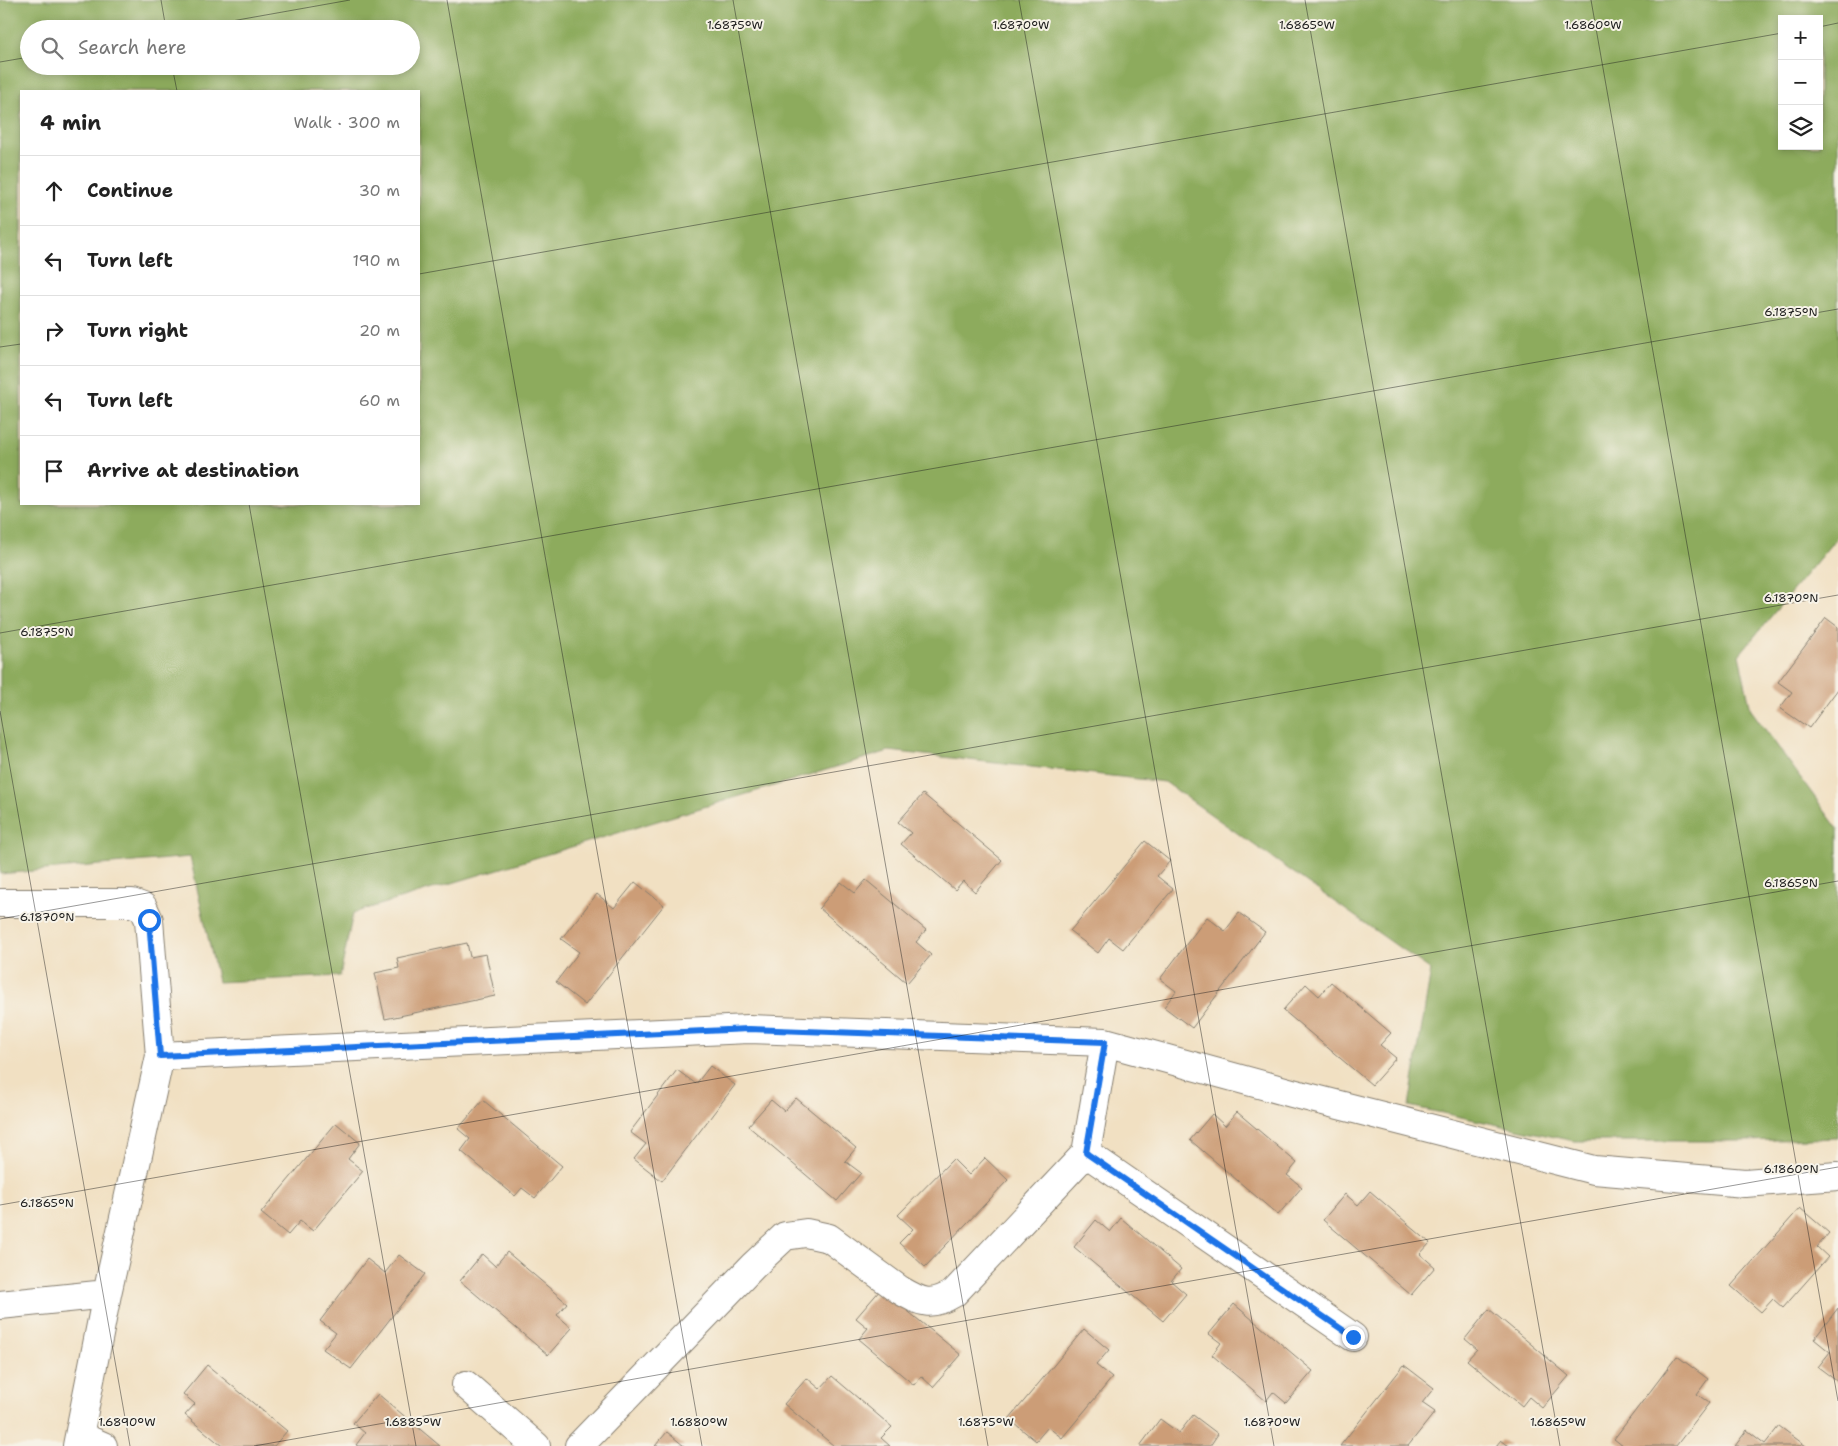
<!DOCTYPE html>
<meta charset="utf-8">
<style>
body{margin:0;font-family:"Shantell Sans",sans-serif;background:#f2f2f2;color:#222}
.controls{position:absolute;right:15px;top:15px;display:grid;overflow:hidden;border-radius:0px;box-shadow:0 2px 8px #0003}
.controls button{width:45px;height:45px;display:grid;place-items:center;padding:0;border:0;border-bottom:1px solid #e0e0e0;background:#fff;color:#222;font:25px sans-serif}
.stop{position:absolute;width:15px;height:15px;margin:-11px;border:4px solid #1a73e8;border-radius:50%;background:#fff}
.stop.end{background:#1a73e8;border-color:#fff;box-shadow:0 1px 5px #0008}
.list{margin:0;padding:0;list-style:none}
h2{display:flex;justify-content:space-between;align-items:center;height:65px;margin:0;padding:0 20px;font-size:21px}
h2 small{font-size:16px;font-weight:400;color:#767676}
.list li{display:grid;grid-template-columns:32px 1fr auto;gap:15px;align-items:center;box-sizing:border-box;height:70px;padding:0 20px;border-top:1px solid #e0e0e0}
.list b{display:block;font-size:19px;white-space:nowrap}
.list em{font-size:16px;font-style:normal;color:#767676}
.icon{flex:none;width:28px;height:28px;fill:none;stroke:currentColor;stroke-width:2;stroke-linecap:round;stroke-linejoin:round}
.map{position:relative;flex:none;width:1838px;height:1446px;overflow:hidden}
.search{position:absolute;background:#fff;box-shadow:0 2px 8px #0003;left:20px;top:20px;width:400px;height:55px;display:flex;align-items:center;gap:12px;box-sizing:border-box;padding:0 18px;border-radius:28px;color:#767676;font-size:19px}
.panel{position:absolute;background:#fff;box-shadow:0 2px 8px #0003;left:20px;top:90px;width:400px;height:415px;border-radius:0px}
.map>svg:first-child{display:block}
</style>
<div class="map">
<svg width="1838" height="1446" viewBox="0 0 1838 1446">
<rect width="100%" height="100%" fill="#f7f3e8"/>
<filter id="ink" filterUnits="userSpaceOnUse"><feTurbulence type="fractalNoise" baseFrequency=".02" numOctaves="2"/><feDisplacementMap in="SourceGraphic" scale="10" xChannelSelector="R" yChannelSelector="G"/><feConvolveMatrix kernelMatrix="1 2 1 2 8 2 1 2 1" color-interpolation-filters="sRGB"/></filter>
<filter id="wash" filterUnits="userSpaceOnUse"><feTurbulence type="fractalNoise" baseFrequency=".0096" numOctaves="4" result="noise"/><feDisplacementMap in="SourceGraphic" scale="20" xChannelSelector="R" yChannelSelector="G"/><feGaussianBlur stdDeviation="1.12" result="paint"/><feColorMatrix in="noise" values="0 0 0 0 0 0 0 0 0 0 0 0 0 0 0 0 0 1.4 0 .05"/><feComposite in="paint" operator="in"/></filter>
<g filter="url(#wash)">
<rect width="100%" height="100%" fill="#f1e0c2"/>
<!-- forest -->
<path fill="#8dab5d" stroke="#54643c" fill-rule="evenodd" d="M0,0H1838V536L1739,655L1751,710L1838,829V1138L1747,1141H1574L1409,1106L1431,970L1165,782L889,751L353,913L340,976L218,982L190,857L0,874ZM1782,19H1819V146H1782ZM29,29H411V66H29ZM21,91H419V504H21Z"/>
<g id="blocks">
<!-- building -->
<path fill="#cc9d77" d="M1826,618L1838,627V689L1809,728L1780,708L1792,692L1778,682Z
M923,794L1002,860L975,892L963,881L955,890L901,844L911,833L898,822Z
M1145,841L1170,861L1157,876L1173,889L1123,949L1109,938L1098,953L1070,931Z
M866,880L926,930L916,942L931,955L907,983L819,908L841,882L855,893Z
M635,882L664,905L585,1005L556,982L579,952L561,939L597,894L614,908Z
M1239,913L1265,932L1192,1028L1164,1007L1176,991L1160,979L1207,917L1225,931Z
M467,943L470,957L486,954L495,996L385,1019L375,973L399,968L397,958Z
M1331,982L1391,1033L1380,1045L1396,1058L1372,1085L1283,1010L1306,984L1319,996Z
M710,1066L735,1085L662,1181L634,1159L646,1144L630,1132L677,1070L696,1084Z
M796,1098L856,1148L845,1161L861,1173L837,1201L748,1126L771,1100L784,1111Z
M483,1100L562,1166L535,1198L522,1188L515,1196L461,1151L470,1139L458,1129Z
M1237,1112L1297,1163L1287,1175L1302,1187L1278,1215L1190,1140L1212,1114L1225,1126Z
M336,1123L360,1143L348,1159L363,1171L313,1231L300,1221L288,1235L261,1213Z
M985,1158L1008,1180L925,1267L899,1243L913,1229L898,1215L953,1159L969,1175Z
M1370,1191L1430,1243L1420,1254L1435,1267L1411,1295L1323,1220L1345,1194L1358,1205Z
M1800,1208L1829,1233L1817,1247L1828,1257L1783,1308L1773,1299L1761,1312L1731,1286Z
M1121,1218L1181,1269L1171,1281L1186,1294L1163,1321L1074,1247L1096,1220L1110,1232Z
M507,1252L567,1303L557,1315L572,1328L548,1355L460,1281L482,1254L495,1266Z
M399,1255L425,1274L351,1369L323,1349L336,1333L320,1321L367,1259L385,1273Z
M881,1289L961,1355L933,1387L921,1376L914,1385L859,1339L868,1328L856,1318Z
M1234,1304L1313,1371L1286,1403L1273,1392L1266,1401L1212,1355L1221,1343L1209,1334Z
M1838,1308V1382L1818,1367L1830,1352L1814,1339Z
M1489,1309L1569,1376L1542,1408L1529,1397L1522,1406L1467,1360L1477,1349L1465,1339Z
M1084,1329L1109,1350L1096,1365L1112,1378L1062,1438L1048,1427L1036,1441L1009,1419Z
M1677,1356L1708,1379L1697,1394L1709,1403L1676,1446H1623L1614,1439Z
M207,1365L287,1431L274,1446H222L185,1415L195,1404L183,1394Z
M1404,1365L1434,1388L1422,1403L1435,1412L1408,1446H1340Z
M832,1376L892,1427L881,1438L890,1446H834L784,1404L807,1378L820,1389Z
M378,1394L440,1446H358L356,1445L365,1433L353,1423Z
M1193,1415L1218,1434L1210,1446H1140L1160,1419L1179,1433Z
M1779,1426L1806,1446H1735L1747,1430L1765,1444Z
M667,1432L684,1446H655Z
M1501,1440L1509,1446H1496Z"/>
</g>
</g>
<g filter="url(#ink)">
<use href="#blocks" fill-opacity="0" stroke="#867e6f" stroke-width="1"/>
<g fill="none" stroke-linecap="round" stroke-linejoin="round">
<defs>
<path id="minor" d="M0,903H132L143,907L149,920L160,1056
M1086,1153L1105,1042
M107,1294L160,1056L749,1029L1105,1042L1292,1093L1594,1170L1745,1183L1838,1176
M0,1305L107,1294L77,1446
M466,1385L536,1446
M80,1436L103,1446
M579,1446L753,1266L785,1236L806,1233L829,1238L900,1290C922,1303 931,1307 954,1293L1086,1153L1353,1337"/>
</defs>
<!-- minor casing -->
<use href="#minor" stroke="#867e6f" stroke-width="30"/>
<!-- minor -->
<use href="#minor" stroke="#fff" stroke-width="28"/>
</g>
</g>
<g fill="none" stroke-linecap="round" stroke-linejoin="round" filter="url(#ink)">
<!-- route -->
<path stroke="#1a73e8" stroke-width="6" d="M149,920L160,1056L749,1029L1105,1042L1086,1153L1353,1337"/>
</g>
<!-- ticks -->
<path fill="none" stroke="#1c1c1c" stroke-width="1" stroke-opacity="0.45" d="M161,0L166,29M447,0L702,1446M733,0L988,1446M1019,0L1274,1446M1305,0L1560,1446M1591,0L1838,1401M1819,27L1838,23M187,29L350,0M0,62L29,57M172,66L177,91M419,274L1782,33M0,347L21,344M249,504L416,1446M0,633L1838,309M0,711L130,1446M0,919L1838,595M0,1205L1838,881M254,1446L1838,1167"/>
<g font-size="12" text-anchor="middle" fill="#1c1c1c" stroke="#f7f3e8" stroke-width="4" stroke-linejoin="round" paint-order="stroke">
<text x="735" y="29">1.6875°W</text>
<text x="1021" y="29">1.6870°W</text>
<text x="1307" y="29">1.6865°W</text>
<text x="1593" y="29">1.6860°W</text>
<text x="1791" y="316">6.1875°N</text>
<text x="1791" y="602">6.1870°N</text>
<text x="47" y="636">6.1875°N</text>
<text x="1791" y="887">6.1865°N</text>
<text x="47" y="921">6.1870°N</text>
<text x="1791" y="1173">6.1860°N</text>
<text x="47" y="1207">6.1865°N</text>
<text x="127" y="1426">1.6890°W</text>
<text x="413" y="1426">1.6885°W</text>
<text x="699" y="1426">1.6880°W</text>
<text x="986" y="1426">1.6875°W</text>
<text x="1272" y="1426">1.6870°W</text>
<text x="1558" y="1426">1.6865°W</text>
</g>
</svg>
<div class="controls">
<button>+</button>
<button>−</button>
<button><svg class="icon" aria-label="layers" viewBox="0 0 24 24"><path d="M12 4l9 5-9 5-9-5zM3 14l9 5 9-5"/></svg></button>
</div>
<div class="stop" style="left:149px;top:920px"></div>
<div class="stop end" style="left:1353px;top:1337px"></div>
<div class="search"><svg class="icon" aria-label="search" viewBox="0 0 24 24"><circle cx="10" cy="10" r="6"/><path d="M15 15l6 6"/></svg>Search here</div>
<section class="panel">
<h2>4 min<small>Walk · 300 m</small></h2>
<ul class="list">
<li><svg class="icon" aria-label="ahead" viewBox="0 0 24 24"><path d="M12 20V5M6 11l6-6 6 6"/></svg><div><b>Continue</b></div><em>30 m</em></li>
<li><svg class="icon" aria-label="left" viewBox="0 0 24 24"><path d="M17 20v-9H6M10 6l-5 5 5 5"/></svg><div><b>Turn left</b></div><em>190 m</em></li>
<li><svg class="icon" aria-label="right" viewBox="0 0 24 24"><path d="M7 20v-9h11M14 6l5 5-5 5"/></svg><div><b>Turn right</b></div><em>20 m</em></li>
<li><svg class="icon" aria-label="left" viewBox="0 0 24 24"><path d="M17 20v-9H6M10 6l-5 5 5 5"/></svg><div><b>Turn left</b></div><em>60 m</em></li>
<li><svg class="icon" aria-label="arrive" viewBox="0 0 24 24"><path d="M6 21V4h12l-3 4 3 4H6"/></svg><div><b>Arrive at destination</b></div></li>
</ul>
</section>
</div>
